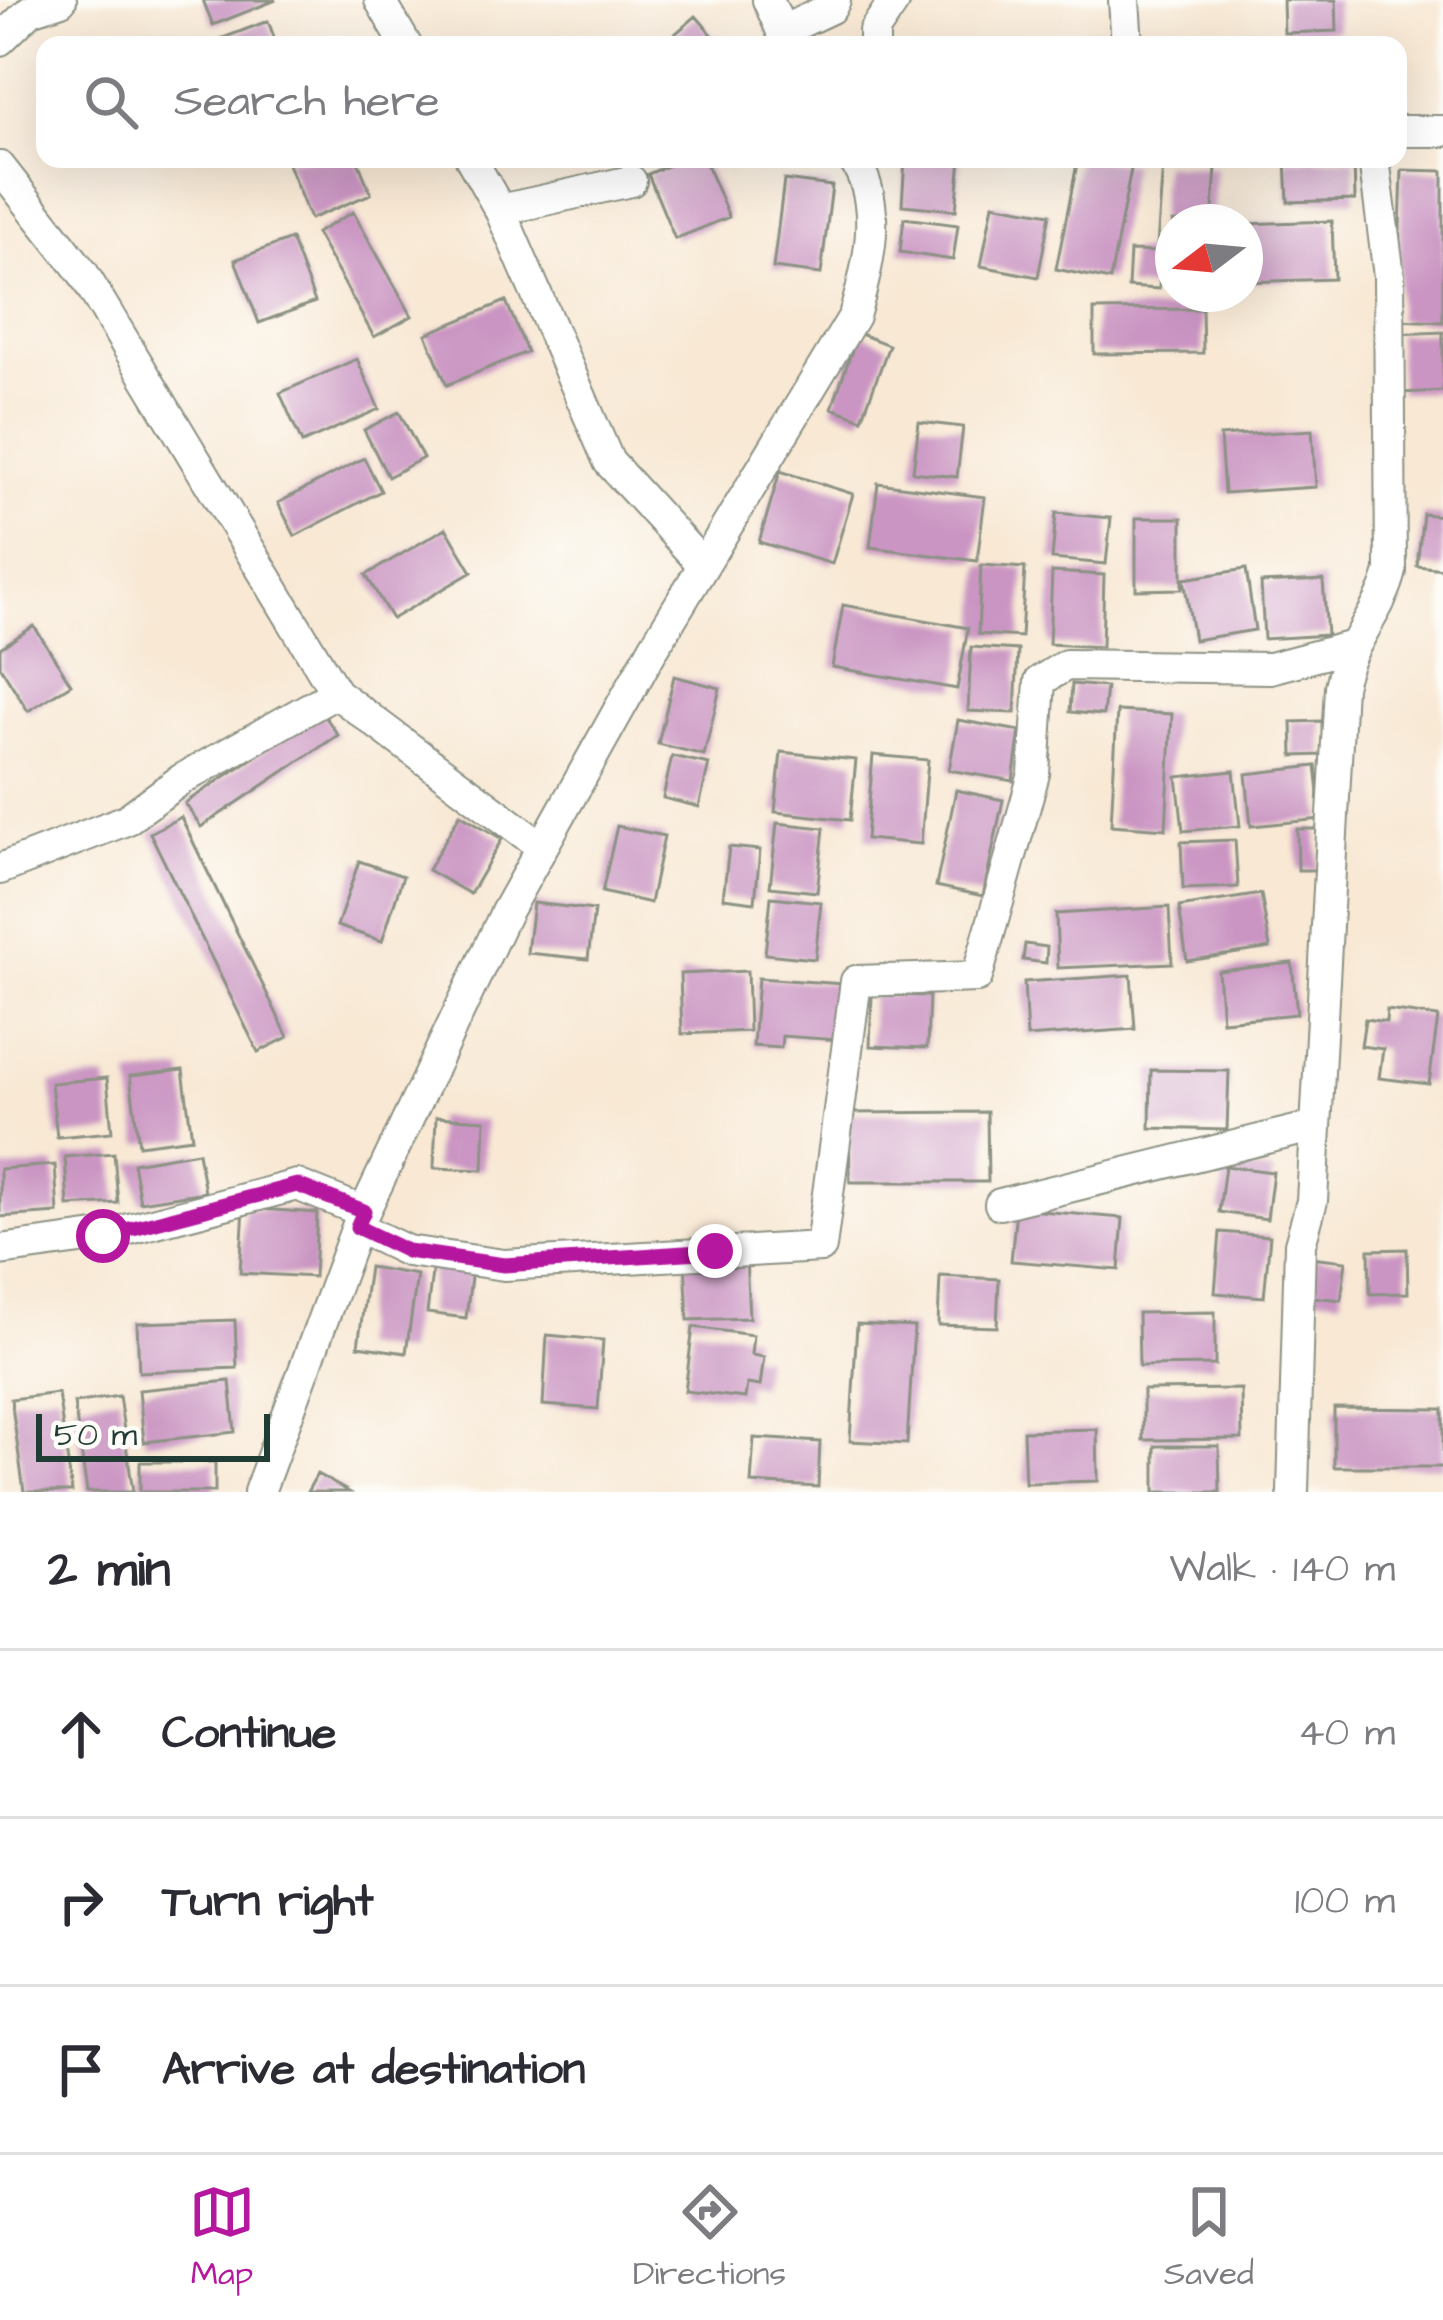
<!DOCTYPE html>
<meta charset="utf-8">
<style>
body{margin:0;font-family:"Architects Daughter",sans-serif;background:#f2f2f3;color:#2b2b33}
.compass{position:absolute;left:1155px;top:204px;width:108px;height:108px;border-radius:50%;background:#fff;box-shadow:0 12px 48px #0002;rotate:254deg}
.scale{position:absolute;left:36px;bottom:30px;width:234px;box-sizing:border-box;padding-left:12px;border:6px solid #1f3d34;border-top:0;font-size:33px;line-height:42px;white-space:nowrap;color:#1f3d34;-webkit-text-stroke:9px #fdfcf7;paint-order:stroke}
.stop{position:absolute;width:36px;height:36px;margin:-27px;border:9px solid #b5179e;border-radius:50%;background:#fff}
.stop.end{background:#b5179e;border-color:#fff;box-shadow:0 3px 12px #0008}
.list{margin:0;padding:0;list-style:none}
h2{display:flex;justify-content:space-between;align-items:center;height:156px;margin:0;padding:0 48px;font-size:51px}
h2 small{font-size:39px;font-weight:400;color:#7c7c81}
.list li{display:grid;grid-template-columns:78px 1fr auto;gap:36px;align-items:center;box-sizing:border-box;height:168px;padding:0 48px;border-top:3px solid #e1e1e2}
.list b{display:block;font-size:45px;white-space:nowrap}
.list em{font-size:39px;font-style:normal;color:#7c7c81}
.icon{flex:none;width:66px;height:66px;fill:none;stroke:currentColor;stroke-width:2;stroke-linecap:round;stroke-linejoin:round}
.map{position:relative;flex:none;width:1443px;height:1492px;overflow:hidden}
.search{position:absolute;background:#fff;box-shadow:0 12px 48px #0002;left:36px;right:36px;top:36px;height:132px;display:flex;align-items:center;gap:30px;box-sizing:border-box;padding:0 42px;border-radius:24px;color:#7c7c81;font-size:45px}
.sheet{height:660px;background:#fff}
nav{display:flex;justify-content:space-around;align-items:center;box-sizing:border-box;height:168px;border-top:3px solid #e1e1e2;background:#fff;font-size:33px;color:#7c7c81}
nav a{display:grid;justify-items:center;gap:6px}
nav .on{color:#b5179e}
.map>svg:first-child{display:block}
</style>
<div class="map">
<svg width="1443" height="1492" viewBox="0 0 1443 1492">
<rect width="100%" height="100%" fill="#fdfcf7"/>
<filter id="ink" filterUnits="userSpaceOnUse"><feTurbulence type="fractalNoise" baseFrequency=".00833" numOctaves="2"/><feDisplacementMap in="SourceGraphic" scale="24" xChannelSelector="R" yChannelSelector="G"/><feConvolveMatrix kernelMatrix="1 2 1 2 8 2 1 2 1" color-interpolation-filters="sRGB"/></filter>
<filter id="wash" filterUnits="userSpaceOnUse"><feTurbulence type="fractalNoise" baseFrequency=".004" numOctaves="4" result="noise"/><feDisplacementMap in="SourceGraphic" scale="48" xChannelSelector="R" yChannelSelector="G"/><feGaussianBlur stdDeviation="2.7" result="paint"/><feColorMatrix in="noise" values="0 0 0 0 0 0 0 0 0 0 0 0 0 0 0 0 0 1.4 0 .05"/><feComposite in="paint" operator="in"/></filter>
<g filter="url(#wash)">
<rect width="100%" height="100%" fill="#f8e8d4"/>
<g id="blocks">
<!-- building -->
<path fill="#ca95c3" d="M203,0H276L213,25Z
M1283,0H1336L1337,31L1284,33Z
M696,16L721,45H662Z
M268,21L277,45H216L215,41Z
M286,159H357L371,194L310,219Z
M683,159H704L729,217L675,239L648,174Z
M905,159H961L956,210L902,205Z
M1078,159L1132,164L1110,280L1056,269Z
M1286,159H1354L1355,200L1288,202Z
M1163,164L1216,168L1212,222H1173V247L1157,246Z
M1402,170L1443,171V322L1397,320Z
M784,180L832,186L821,274L773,268Z
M993,204L1050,214L1038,277L981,266Z
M353,212L412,316L374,337L316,233Z
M904,218L958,225L953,260L900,252Z
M1332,221L1334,279L1245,282V224Z
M291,239L315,302L259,323L235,260Z
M1130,251L1161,252L1159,289L1128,287Z
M506,301L527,352L447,385L426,334Z
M1202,309L1203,353L1094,354V310Z
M1443,332V391L1400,393L1397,334Z
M858,333L889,345L862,419L832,408Z
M357,359L379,409L302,443L280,393Z
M399,412L423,458L388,477L364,430Z
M919,422L963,427L957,477L913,472Z
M1312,430L1316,487L1224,493L1220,436Z
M364,458L381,491L295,536L278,503Z
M780,471L853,494L832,564L759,542Z
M878,483L985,497L977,561L870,547Z
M1056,513L1111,518L1106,564L1052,559Z
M1423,514L1443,516V569L1417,566Z
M1136,518H1182V589L1136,590Z
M446,528L472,572L392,619L366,575Z
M981,565L1025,568L1021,637L978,634Z
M1246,569L1255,630L1194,640L1184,579Z
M1052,572L1104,575L1102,647L1049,644Z
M1323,580L1327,635L1264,639L1261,583Z
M843,605L968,628L957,689L832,667Z
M34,626L71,684L28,711L0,666V648Z
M971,647L1018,650L1015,713L968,711Z
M674,676L720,688L704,755L658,744Z
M1072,684L1106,687L1103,715L1070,712Z
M1117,711L1172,714L1166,829L1111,825Z
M322,712L338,735L201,827L185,803Z
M958,720L1020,731L1013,781L949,770Z
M1322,721L1323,755L1293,756L1292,722Z
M781,752L856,760L850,820L775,812Z
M873,755L928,760L921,844L866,839Z
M672,756L709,764L699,807L663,798Z
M1316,766L1322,819L1251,826L1246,774Z
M1234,771L1240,826L1183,831L1177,777Z
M956,790L1003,800L983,896L936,886Z
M460,814L502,839L470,894L428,870Z
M181,817L288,1037L258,1052L150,833Z
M777,823L824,828L817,892L770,887Z
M617,826L664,836L650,903L602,892Z
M1297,829H1317L1318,870H1298Z
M1235,840L1238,887L1183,889L1181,842Z
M729,847L760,850L755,902L723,898Z
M359,861L403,876L382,941L337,926Z
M1261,894L1270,948L1187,961L1179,907Z
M771,897L821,902L815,959L765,954Z
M533,903L594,910L588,959L527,953Z
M1169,907L1172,963L1058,968L1056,914Z
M1025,944L1047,947L1046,963L1023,960Z
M1292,963L1297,1014L1222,1021L1218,971Z
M747,971L749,1031L682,1034L680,974Z
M1131,975L1135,1029L1027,1037L1024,982Z
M758,978L843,984L839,1040L782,1036L781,1048L753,1046Z
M872,995L929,996L927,1048L870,1046Z
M1387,1010L1438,1017L1429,1084L1379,1078L1383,1049L1361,1046L1365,1019L1386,1022Z
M183,1070L192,1138L139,1145L130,1076Z
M1151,1070L1229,1071L1227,1130L1150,1128Z
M107,1078L112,1132L57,1137L51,1083Z
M987,1112L988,1182H850L849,1113Z
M436,1117L485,1120L483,1170L434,1168Z
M198,1152L205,1192L140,1202L133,1163Z
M114,1153L118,1203L68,1206L65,1157Z
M55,1165L58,1213L0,1217V1169Z
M1225,1166L1273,1172L1267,1219L1219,1212Z
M244,1208L317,1213L314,1277L240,1273Z
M1016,1209L1123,1218L1119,1270L1011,1261Z
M1220,1232L1270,1236L1264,1297L1215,1293Z
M1407,1249L1408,1293L1370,1294L1369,1250Z
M1310,1257L1346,1261L1341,1300L1305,1296Z
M746,1258L749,1318L688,1320L685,1261Z
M433,1264L472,1269L466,1318L427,1313Z
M369,1267L417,1275L406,1353L358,1346Z
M940,1276L999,1279L997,1327L938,1325Z
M1215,1312V1365L1139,1366L1138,1313Z
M235,1320L237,1368L139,1372L137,1323Z
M857,1324L914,1327L907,1444L850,1441Z
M693,1327L753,1335L751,1355L764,1357L760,1386L747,1384L745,1398L685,1391Z
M547,1335L603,1340L598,1409L543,1405Z
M230,1381L235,1432L144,1442L139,1390Z
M1241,1389L1242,1439L1143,1440V1390Z
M58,1393L72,1492H24L11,1399Z
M119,1396L133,1492H87L74,1403Z
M1334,1408L1443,1409V1467H1334Z
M1097,1429L1098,1481L1025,1483L1023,1431Z
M754,1438L820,1442L818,1487L751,1483Z
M1155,1446H1219L1220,1492H1155Z
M140,1462H215V1492H140Z
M317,1474L349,1492H307Z"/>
</g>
</g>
<g filter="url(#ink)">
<use href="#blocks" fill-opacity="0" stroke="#8c9284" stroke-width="3"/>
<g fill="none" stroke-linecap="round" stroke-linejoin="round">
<defs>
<path id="minor" d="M380,0L406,45
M768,0L788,45
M1124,0L1127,45
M782,31L831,8L835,0
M0,40L31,10L61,0
M874,45V31L895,0
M1398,131H1443
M471,159L500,210L609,462L703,565
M0,167L83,273L336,693L542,847
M500,210L631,181
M0,869L126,820L182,779L336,693
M1000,1204L1316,1126
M357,1227L407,1251L504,1265L821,1247L856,981L977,977L1034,774L1040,681L1066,665L1270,668L1353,646
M0,1250L103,1236L297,1185L364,1212
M259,1492L357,1227L506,912L654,647L854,316C868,269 885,203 853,159
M1293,1492L1300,1244L1312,1201L1340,687C1349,641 1381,613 1391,571L1389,276L1374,159"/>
</defs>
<!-- minor casing -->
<use href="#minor" stroke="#8c9284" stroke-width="34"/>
<!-- minor -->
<use href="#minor" stroke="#fff" stroke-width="30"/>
</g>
</g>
<g fill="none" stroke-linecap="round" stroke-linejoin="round" filter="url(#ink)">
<!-- route -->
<path stroke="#b5179e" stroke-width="15" d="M103,1236L297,1185L364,1211L357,1227L407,1251L504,1265L715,1251"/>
</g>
</svg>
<svg class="compass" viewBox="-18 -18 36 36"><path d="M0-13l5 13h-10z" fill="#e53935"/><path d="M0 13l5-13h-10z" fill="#7c7c81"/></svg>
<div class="scale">50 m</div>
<div class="stop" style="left:103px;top:1236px"></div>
<div class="stop end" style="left:715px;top:1251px"></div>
<div class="search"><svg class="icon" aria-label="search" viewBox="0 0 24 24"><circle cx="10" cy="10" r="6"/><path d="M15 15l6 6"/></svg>Search here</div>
</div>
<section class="sheet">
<h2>2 min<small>Walk · 140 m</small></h2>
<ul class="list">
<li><svg class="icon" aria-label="ahead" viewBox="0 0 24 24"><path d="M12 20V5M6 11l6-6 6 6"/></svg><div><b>Continue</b></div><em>40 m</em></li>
<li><svg class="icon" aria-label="right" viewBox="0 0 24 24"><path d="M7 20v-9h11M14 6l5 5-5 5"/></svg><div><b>Turn right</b></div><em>100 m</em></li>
<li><svg class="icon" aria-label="arrive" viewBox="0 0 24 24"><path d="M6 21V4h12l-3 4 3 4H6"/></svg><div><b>Arrive at destination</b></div></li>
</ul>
</section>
<nav>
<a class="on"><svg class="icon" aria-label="map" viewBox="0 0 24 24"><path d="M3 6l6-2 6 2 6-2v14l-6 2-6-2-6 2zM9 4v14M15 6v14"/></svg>Map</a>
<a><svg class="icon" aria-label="directions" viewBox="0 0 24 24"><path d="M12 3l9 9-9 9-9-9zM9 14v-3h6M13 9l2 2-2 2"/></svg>Directions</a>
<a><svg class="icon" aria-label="saved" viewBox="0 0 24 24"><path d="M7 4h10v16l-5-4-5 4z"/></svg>Saved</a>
</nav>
